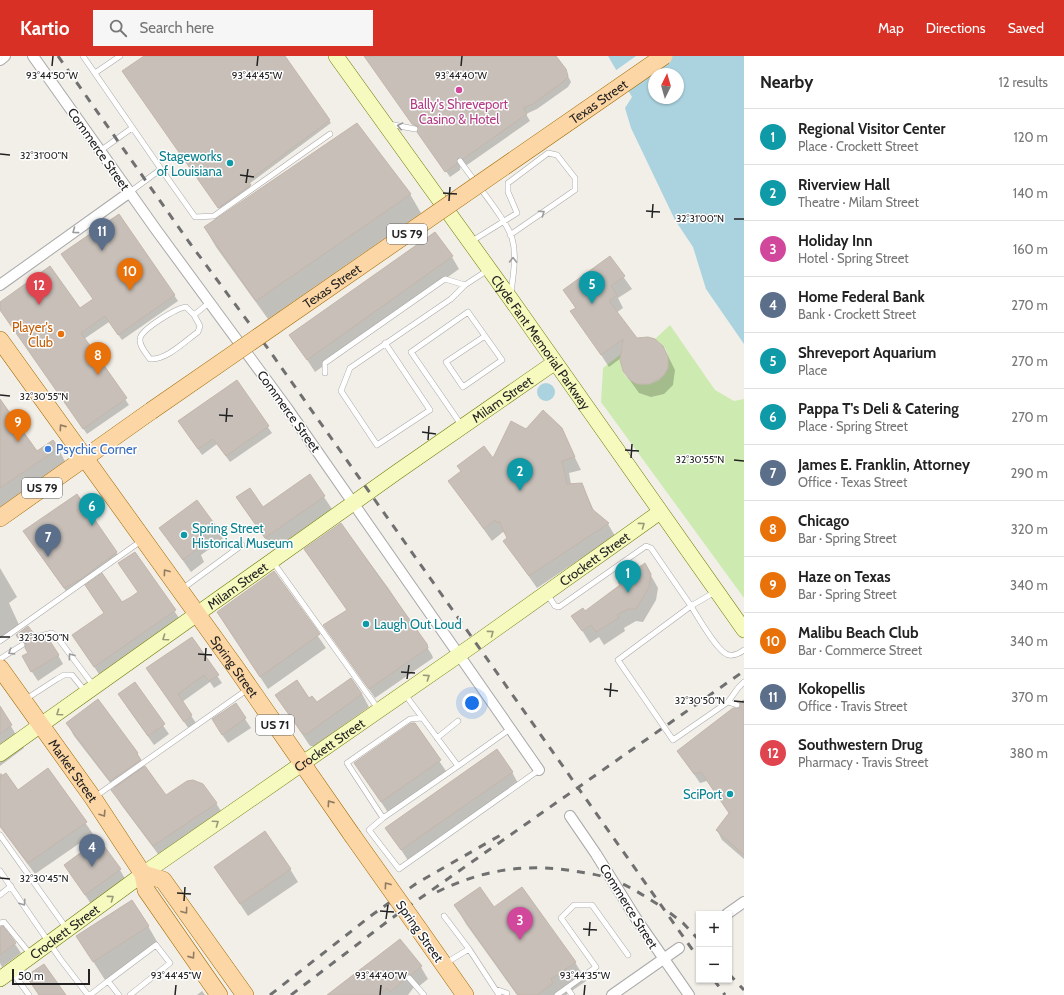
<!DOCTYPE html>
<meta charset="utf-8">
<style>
body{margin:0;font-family:Cabin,sans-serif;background:#f6f6f6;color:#222}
.controls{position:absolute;right:12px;bottom:12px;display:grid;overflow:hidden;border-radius:0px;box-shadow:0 1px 3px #0004}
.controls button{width:36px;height:36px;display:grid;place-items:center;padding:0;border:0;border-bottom:1px solid #e0e0e0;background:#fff;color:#222;font:20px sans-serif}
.compass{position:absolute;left:648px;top:12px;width:36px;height:36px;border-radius:50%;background:#fff;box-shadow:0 1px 3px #0004;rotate:5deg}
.scale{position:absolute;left:12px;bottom:10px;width:78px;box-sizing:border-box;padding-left:4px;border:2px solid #222;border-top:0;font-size:11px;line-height:14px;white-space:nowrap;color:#222;-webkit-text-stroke:3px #fff;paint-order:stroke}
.you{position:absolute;left:472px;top:647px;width:14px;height:14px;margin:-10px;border:3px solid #fff;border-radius:50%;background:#1a73e8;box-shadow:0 0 0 6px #1a73e833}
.badge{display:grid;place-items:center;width:26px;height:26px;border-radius:50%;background:#d93025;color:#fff;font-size:13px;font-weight:700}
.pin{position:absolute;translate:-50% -33px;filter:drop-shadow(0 1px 2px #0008)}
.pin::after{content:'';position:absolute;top:21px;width:14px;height:12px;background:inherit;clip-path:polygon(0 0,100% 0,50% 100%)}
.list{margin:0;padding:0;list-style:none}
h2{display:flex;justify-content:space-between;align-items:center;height:52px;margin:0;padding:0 16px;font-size:17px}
h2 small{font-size:13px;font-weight:400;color:#767676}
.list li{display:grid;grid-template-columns:26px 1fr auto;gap:12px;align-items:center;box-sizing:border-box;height:56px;padding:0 16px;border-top:1px solid #e0e0e0}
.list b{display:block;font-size:15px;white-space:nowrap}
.list p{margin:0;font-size:13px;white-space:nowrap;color:#767676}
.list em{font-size:13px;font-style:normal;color:#767676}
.icon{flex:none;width:22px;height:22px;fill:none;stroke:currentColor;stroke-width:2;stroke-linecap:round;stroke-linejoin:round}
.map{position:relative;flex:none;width:744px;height:939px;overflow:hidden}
header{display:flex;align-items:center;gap:24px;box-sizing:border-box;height:56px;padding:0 20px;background:#d93025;color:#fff}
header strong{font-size:19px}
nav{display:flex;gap:22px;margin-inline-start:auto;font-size:14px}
.search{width:280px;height:36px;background:#f6f6f6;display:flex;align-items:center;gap:10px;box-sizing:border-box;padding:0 14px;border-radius:0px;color:#767676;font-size:15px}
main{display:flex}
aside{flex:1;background:#fff}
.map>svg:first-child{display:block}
</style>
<header>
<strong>Kartio</strong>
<div class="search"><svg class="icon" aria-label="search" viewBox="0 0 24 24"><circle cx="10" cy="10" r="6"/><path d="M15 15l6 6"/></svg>Search here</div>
<nav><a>Map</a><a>Directions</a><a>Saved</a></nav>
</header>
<main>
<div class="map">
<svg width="744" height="939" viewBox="0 0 744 939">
<rect width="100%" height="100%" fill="#f2efe9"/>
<!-- grass -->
<path fill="#cdebb0" d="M670,269L715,334L734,345L744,343V542L601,346L603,312L621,298C615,338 672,337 668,303C668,294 663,288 655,283Z"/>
<!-- water -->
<path fill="#aad3df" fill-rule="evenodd" d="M608,0H744V288L706,233L693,191L675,164L631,72L625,52L632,41ZM654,18H678V42H654Z
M537 336a9 9 0 1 1 18 0a9 9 0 1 1-18 0Z"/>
<!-- pier -->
<path fill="#f2efe9" d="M636,0H671L625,32L615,15Z"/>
<!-- shadow -->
<path fill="#0003" d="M146,0H284L331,67L249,128L251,132L220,154L125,18Z
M365,0H555L565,14L571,26L568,31L537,53L526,58L530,65L467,109L461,107L460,114L450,121Z
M410,138L421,157L268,263L216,191L205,172Z
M452,201L459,213L315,316L291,279Z
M610,202L632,233L618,242L623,252L616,257L636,283L663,290L675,314L673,329L664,338L651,341L639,337L626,319L621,302L609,311L572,255L576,253L564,234Z
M174,239L178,245L122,284L109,266L84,283L129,349L87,378L0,253V247L80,253Z
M236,326L272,377L230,406L217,388L202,399L183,371Z
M0,348L37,397L58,392L67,409L0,456Z
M561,373L581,414L569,417L571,428H582L595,457L608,468L615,480L537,532L504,485L508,483L506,478L503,476L492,485L449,425L493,403L526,374Z
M310,420L332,453L273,494L237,442L263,453Z
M341,468L389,533L432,599L433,602L375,642L325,570L348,555L305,494Z
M216,470L223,483L201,499L204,506L191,516L160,472Z
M28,482L116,496L120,502L84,529L68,538Z
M135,497L181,565L101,621L80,590L105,558L87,530L122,548L139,537L120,508Z
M645,509L658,532L656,544L643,566L636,565L624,572L625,575L604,589L599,581L590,587L573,560L585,556L621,530Z
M0,512L17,541L9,547L20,571L0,583Z
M274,516L326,592L268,633L226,569Z
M33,578L37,585L58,599L63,608L38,625L28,610L29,597L17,579Z
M192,582L222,627L214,632L210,626L182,646L196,667L189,673L152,620Z
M134,628L169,678L154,689L125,648Z
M362,638L369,651L314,690H310L276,639L308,643L316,648Z
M744,645V803L722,784L717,774L730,758L707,725L700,727L678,695L740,653Z
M235,648L251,672L228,687L218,673Z
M0,652L24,692L0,710Z
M67,667L137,697L144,710L165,741L216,747L224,760L161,802L120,747L113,734L115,733L74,680Z
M414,668L448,718L389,758L355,707Z
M48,713L93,778L35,818L0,771V718L1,717L17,735Z
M512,716L519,729L409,806L387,772Z
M65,809L120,814L127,826L93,851Z
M215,811L290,813L298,826L248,860Z
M455,849L494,852L575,906L586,925L566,939H517L466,868Z
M148,870L159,889L105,924L89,899Z
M0,872H2L15,888L21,897L2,911L0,907Z
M421,911L428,923L418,931H414L408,939H328L362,912L364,914Z
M202,935L205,939H197Z"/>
<!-- building -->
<path fill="#c7bfb8" stroke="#c4b6ab" d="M144,0H285L330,64L248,125L251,129L218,152L122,15Z
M364,0H556L566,13L568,20L564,25L533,48L523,52L527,58L463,103L458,102L457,108L445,116L417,76L418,70L412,68Z
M357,67L411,138L256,245L204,171Z
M119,158L175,239L118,279L105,260L81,277L127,342L83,373L0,254V246L50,210L80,252L93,243L61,198Z
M435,176L453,200L307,304L289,279Z
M610,200L625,220L611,230L617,239L609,245L637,282L648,281L655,283L663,290L668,301V312L663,320L650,328H637L630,324L623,315L620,304L623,283L601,299L570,255L576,252L563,234Z
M237,324L269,370L226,400L213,383L198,393L178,365Z
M0,343L37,395L53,384L59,392L0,432Z
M543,354L562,372L575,401L562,405L567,428L582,427L592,453L609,467L529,520L503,485L507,482L499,465L497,467L495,464L484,473L448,425L461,415L457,410L484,390L493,402L511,365L526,373Z
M310,418L325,440L265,482L236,441L250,432L263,451Z
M77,438L117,496L81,523L64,532L23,475Z
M197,444L216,470L194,486L198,492L183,504L159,472Z
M341,467L427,588L428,592L369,633L323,569L347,554L304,493Z
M135,496L176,554L94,611L72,579L104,557L85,529L102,517L122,546L131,541L138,536L118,507Z
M645,507L651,518L649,531L636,553H628L617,559L619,562L596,576L591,569L582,575L571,560L583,552L585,555L620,529L618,526Z
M274,515L320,578L260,621L217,556Z
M28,570L34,578L32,580L33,584L38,585L40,587L48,582L59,599L31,616L22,600L28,597L25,592L26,587L20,585L16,579Z
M192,581L219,619L209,625L204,619L178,638L192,659L184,666L146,612Z
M351,622L362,638L307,678L302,677L275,639L297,624L309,642L312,640L317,646Z
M135,626L165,668L148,680L118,638Z
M98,643L138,697L137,698L141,704L110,725L66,667Z
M744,644V799L716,774L729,757L701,716L694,718L677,695L733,652H739L740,646Z
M236,647L246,662L222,679L212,663Z
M0,650L12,669L0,678Z
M411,667H415L441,704L381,746L354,707Z
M497,693L513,716L401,794L385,772Z
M145,710L166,739L187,725L193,724L203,728L217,747L153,790L111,734Z
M48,712L87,766L28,807L0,770V721L6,717L18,734Z
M265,775L291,813L240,848L214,811Z
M99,783L121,813L85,839L64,809Z
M480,831L494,851L522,831L576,906L551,923L553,927L537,939H518L454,849Z
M132,844L149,870L93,906L76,880Z
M3,870L16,887L0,899V871Z
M400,883L422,910L411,919H407L405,923L390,936L387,932L379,939H327Z
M44,908L66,939H39L26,920Z"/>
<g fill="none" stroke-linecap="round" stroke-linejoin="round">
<defs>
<path id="lane" d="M83,0L161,113L130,136
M95,17L120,0
M389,68L415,73
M100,95L132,72
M460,105C473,124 506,163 512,182C517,199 513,220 511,237
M161,113L195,161L214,160L330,78
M472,185L517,157L508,136V127L548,97L557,99L575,122V134L510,179
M194,259L200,270L198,276C185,285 167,304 150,303C146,297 139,290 140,283C141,273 177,252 186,251L194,259L210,246
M385,287L430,354L377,389L341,335L350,312L451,243L465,229L488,214
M325,317V307L445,223L465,229
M462,370L411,296L468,256L502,304L463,331L446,306L485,280
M273,506L379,654
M182,533L242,489
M547,538L555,550L559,551L646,490L651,492L691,550L715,536
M36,581L52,577L57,581L93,629
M0,585L141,485
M0,603L22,589
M404,637L458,710L510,673
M26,643L57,623L64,619H72L85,635
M728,646L738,632L744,626
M737,649L728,646L673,684L618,604L691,550C698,561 718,597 729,599C735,600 740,597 744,594
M422,662L410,663L347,707L383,762L458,710
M437,682L458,665
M96,740L248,633
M383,762L369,774L399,813L539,714
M0,779L67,873
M0,815L61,904L88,939
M0,839L11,830
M444,860L469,893L446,907
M0,867L4,866L31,899
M469,893L499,939
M12,916L29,939
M409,922L424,939
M108,925L156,889L170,907L130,939
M567,932L572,939
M495,933L507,937
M90,939L108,925L119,939
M557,939L596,911L561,862L574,849H592L628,899"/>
<path id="street" d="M33,0L157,175L287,352L539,714
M0,4L5,0
M0,229L130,136
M570,760L596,798L637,864L689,939
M727,858L744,846
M612,939L679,892"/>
<g id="secondary">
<path id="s1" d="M336,0L510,242L744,574"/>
<path id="s2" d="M0,698L397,416L554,307"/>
<path id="s3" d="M0,923L143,818L476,587L660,456"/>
</g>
<g id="primary">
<path id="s4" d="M0,284L236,612L352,779"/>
<path d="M0,462L151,355"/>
<path id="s5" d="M0,612L93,742L143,818L146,834L219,939"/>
<path d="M143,818L163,824L245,939"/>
<path d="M418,872L465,939"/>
</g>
</defs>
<!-- lane casing -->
<use href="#lane" stroke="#a9a9a9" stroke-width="6"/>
<!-- street casing -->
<use href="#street" stroke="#a9a9a9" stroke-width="12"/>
<!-- secondary casing -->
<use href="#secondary" stroke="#707d05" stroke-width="16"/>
<!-- primary casing -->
<use href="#primary" stroke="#a06b00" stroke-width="18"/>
<!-- lane -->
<use href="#lane" stroke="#fff" stroke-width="5"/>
<!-- street -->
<use href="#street" stroke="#fff" stroke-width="10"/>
<!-- secondary -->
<use href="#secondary" stroke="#f7fabf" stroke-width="15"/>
<!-- primary -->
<use href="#primary" stroke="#fcd6a4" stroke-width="17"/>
<!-- rail -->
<path stroke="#707070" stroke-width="3" stroke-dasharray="8 8" stroke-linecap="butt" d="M58,0L189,186L269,294L699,903
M437,836C481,814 526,807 574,815C587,817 601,819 613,824C630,830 644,840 659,849
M670,857L683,867L699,884
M729,918L744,934
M714,924L725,939
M270,939L372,859L417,827L506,776
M291,939L392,862L744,615"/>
<defs>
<g id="primary-bridge">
<path id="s6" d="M151,355L664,0"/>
<path d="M352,779L418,872"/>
</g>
</defs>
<!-- primary-bridge casing -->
<use href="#primary-bridge" stroke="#a06b00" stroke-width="18" stroke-linecap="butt"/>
<!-- primary-bridge -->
<use href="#primary-bridge" stroke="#fcd6a4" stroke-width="17"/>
</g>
<!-- one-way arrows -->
<defs><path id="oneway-chevron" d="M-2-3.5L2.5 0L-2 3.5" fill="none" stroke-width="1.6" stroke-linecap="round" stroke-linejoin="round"/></defs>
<g stroke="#9c9c9c">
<use href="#oneway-chevron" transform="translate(400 70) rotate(-168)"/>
<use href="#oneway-chevron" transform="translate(542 157) rotate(-34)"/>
<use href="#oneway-chevron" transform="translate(75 175) rotate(144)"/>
<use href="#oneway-chevron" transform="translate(513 204) rotate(-89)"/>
<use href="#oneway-chevron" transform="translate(11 596) rotate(148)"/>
<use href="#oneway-chevron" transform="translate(71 600) rotate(-127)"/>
<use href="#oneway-chevron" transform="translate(23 847) rotate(56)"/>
</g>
<g stroke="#8f7c63">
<use href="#oneway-chevron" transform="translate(62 371) rotate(-125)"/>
<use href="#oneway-chevron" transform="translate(166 516) rotate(-126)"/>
<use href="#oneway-chevron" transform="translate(330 747) rotate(-125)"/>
<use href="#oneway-chevron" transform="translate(103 758) rotate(57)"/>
<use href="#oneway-chevron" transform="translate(387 829) rotate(-126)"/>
<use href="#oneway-chevron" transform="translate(185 855) rotate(54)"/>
<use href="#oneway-chevron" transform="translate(192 900) rotate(55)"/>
</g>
<g stroke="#979978">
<use href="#oneway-chevron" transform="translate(642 469) rotate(-36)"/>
<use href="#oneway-chevron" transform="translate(491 577) rotate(-36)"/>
<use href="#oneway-chevron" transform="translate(165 582) rotate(145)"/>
<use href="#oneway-chevron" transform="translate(427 621) rotate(-34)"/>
<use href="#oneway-chevron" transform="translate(59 657) rotate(145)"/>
<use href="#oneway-chevron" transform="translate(216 767) rotate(-35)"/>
<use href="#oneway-chevron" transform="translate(111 842) rotate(-36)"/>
</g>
<!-- ticks -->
<path fill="none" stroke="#222" stroke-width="1.5" d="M52,10L53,0M257,10L258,0M461,10L462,0M0,98L10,99M240,119L254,121M246,127L248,113M443,137L457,138M449,145L450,131M646,155L660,156M652,162L653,148M734,163H744M0,339L10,340M219,359L233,360M226,366L227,352M422,376L436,378M428,384L429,370M625,394L639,395M631,402L632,388M734,404L744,405M0,581H10M198,598L212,599M205,605L206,592M401,616L415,617M407,623L409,609M604,633L618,635M610,641L611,627M734,645L744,646M0,822L10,823M177,837L191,838M184,845L185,831M380,855L394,856M386,863L388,849M583,873L597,874M589,880L590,866M175,939L176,929M380,939L381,929M584,939L585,929"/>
<!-- markers -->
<circle fill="#d1479c" stroke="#fff" stroke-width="1.5" cx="459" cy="34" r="4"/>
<g fill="#0f9aa8" stroke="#fff" stroke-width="1.5">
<circle cx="230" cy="107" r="4"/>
<circle cx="184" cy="479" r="4"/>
<circle cx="366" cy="568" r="4"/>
<circle cx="730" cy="738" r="4"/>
</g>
<circle fill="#e8710a" stroke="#fff" stroke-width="1.5" cx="61" cy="278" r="4"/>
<circle fill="#3f7fe0" stroke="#fff" stroke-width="1.5" cx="48" cy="393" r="4"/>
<g text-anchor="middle" stroke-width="3" stroke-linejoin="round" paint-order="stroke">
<!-- shield labels -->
<g fill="#fff" stroke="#646464" stroke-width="1">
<rect x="387" y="168" width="40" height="20" rx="3"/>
<rect x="22" y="422" width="40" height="20" rx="3"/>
<rect x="256" y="659" width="38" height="20" rx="3"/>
</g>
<g font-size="12" font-weight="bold" fill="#222">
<text x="407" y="182">US 79</text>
<text x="42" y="436">US 79</text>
<text x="275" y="673">US 71</text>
</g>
<!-- street labels -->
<g font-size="13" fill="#222" stroke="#fff">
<text dy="5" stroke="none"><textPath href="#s6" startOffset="544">Texas Street</textPath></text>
<text transform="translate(99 93) rotate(55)" y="5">Commerce Street</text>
<text dy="5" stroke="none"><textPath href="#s6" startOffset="220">Texas Street</textPath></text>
<text dy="5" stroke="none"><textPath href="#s1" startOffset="352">Clyde Fant Memorial Parkway</textPath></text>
<text dy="5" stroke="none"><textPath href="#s2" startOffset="615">Milam Street</textPath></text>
<text transform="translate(289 355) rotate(54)" y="5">Commerce Street</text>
<text dy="5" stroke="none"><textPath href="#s3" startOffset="728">Crockett Street</textPath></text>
<text dy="5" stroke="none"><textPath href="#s2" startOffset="291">Milam Street</textPath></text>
<text dy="5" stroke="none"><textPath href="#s4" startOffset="402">Spring Street</textPath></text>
<text dy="5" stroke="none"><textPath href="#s3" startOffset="404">Crockett Street</textPath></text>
<text dy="5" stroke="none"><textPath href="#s5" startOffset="126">Market Street</textPath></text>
<text transform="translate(629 850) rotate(58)" y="5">Commerce Street</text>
<text transform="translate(420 875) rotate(55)" y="5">Spring Street</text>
<text dy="5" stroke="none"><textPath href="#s3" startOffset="80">Crockett Street</textPath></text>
</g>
<!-- hotel labels -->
<g font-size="13" fill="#b23c85" stroke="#fff">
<text x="459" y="53">Bally's Shreveport<tspan x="459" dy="15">Casino &amp; Hotel</tspan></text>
</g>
<!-- culture labels -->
<g font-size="13" fill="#0d838f" stroke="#fff" text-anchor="end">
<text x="222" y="105">Stageworks<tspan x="222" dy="15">of Louisiana</tspan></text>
<text x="192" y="477" text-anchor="start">Spring Street<tspan x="192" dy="15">Historical Museum</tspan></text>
<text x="374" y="573" text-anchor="start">Laugh Out Loud</text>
<text x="722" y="743">SciPort</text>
</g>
<!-- food labels -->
<g font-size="13" fill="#c56008" stroke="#fff" text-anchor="end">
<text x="53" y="276">Player's<tspan x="53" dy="15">Club</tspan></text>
</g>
<!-- shop labels -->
<g font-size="13" fill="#366cbe" stroke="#fff" text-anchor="start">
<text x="56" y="398">Psychic Corner</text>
</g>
</g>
<g font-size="10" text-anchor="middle" fill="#222" stroke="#fff" stroke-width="3" stroke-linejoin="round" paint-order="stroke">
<text x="52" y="23">93°44'50"W</text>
<text x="257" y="23">93°44'45"W</text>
<text x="461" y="23">93°44'40"W</text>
<text x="44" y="103">32°31'00"N</text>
<text x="700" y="166">32°31'00"N</text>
<text x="44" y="344">32°30'55"N</text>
<text x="700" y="407">32°30'55"N</text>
<text x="44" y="585">32°30'50"N</text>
<text x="700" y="648">32°30'50"N</text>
<text x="44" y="826">32°30'45"N</text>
<text x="176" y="923">93°44'45"W</text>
<text x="381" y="923">93°44'40"W</text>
<text x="585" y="923">93°44'35"W</text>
</g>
</svg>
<div class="controls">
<button>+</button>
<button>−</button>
</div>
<svg class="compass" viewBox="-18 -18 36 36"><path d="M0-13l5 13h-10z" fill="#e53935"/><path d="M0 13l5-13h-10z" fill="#767676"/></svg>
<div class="scale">50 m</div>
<div class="you"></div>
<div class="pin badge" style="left:628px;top:537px;background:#0f9aa8">1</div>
<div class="pin badge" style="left:520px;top:435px;background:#0f9aa8">2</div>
<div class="pin badge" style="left:520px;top:884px;background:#d1479c">3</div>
<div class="pin badge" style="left:92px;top:811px;background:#5c6f8a">4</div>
<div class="pin badge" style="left:592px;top:248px;background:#0f9aa8">5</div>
<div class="pin badge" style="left:92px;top:470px;background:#0f9aa8">6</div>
<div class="pin badge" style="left:48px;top:501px;background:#5c6f8a">7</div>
<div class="pin badge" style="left:98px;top:319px;background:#e8710a">8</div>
<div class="pin badge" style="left:18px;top:386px;background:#e8710a">9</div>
<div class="pin badge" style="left:130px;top:235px;background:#e8710a">10</div>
<div class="pin badge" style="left:102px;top:195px;background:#5c6f8a">11</div>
<div class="pin badge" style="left:39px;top:249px;background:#e0444e">12</div>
</div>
<aside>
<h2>Nearby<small>12 results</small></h2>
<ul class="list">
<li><span class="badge" style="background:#0f9aa8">1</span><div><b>Regional Visitor Center</b><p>Place · Crockett Street</p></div><em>120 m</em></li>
<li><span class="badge" style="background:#0f9aa8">2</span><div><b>Riverview Hall</b><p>Theatre · Milam Street</p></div><em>140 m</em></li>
<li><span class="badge" style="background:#d1479c">3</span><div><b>Holiday Inn</b><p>Hotel · Spring Street</p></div><em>160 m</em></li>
<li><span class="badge" style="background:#5c6f8a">4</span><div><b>Home Federal Bank</b><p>Bank · Crockett Street</p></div><em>270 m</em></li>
<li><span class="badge" style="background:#0f9aa8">5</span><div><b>Shreveport Aquarium</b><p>Place</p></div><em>270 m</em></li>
<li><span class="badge" style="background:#0f9aa8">6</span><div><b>Pappa T's Deli &amp; Catering</b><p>Place · Spring Street</p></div><em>270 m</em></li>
<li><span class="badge" style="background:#5c6f8a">7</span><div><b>James E. Franklin, Attorney</b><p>Office · Texas Street</p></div><em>290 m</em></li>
<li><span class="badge" style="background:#e8710a">8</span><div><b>Chicago</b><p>Bar · Spring Street</p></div><em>320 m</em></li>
<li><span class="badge" style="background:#e8710a">9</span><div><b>Haze on Texas</b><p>Bar · Spring Street</p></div><em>340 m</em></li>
<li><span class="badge" style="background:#e8710a">10</span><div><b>Malibu Beach Club</b><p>Bar · Commerce Street</p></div><em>340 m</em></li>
<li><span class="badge" style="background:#5c6f8a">11</span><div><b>Kokopellis</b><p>Office · Travis Street</p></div><em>370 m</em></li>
<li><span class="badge" style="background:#e0444e">12</span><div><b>Southwestern Drug</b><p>Pharmacy · Travis Street</p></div><em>380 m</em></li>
</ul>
</aside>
</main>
